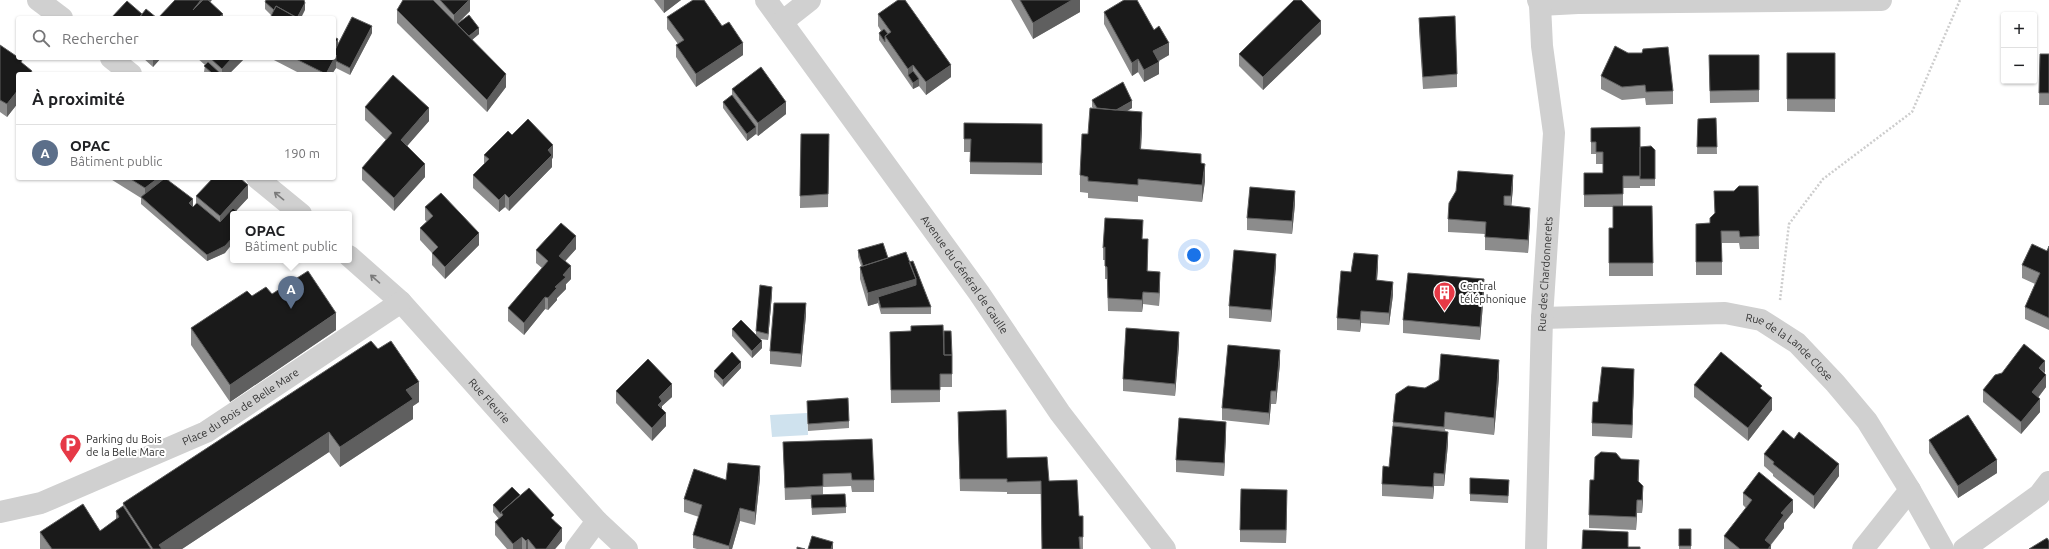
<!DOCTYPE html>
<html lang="fr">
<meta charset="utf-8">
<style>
body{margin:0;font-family:Ubuntu,sans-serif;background:#f6f6f6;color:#202124}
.controls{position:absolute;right:12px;top:12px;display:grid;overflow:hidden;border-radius:4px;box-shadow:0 1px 3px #0004}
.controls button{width:36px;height:36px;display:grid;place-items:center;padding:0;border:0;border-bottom:1px solid #e0e0e0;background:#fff;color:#202124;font:20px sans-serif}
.you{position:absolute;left:1194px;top:255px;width:14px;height:14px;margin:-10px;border:3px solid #fff;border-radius:50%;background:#1a73e8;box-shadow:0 0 0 6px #1a73e833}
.badge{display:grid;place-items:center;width:26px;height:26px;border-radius:50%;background:#e63946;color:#fff;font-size:13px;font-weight:700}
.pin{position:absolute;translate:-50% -33px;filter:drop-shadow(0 1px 2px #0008)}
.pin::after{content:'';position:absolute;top:21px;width:14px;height:12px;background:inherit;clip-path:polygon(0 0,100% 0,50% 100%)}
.popup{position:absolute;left:230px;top:211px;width:122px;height:52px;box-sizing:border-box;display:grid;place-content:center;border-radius:4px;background:#fff;filter:drop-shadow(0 1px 3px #0005);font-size:13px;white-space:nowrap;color:#757577}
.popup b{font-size:15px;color:#202124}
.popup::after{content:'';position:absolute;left:50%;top:100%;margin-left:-8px;border:8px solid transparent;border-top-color:#fff}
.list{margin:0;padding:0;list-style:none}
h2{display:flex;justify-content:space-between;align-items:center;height:52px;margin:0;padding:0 16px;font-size:17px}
h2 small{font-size:13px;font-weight:400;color:#757577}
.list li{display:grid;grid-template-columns:26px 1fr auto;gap:12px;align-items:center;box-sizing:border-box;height:56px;padding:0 16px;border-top:1px solid #e0e0e0}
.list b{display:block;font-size:15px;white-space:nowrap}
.list p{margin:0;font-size:13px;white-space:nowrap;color:#757577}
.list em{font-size:13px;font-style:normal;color:#757577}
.icon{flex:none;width:22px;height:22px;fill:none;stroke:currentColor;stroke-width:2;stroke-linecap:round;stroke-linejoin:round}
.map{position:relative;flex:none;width:2049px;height:549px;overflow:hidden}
.search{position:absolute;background:#fff;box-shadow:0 1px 3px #0004;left:16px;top:16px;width:320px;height:44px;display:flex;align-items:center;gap:10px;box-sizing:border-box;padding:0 14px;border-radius:4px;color:#757577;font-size:15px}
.panel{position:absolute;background:#fff;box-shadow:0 1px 3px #0004;left:16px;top:72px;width:320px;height:108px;border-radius:4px}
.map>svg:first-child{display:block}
</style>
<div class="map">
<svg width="2049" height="549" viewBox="0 0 2049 549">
<rect width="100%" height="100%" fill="#fff"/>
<!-- water -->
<path fill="#cfe2ee" d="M807,413L808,435L772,437L770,415Z"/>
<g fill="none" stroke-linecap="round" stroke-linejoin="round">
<!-- path -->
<path stroke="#cdcdcd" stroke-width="2.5" stroke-dasharray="2 2" stroke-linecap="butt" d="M1780,300L1789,224L1823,179L1912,112L1960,0"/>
<!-- minor -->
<g stroke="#d0d0d0" stroke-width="22">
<path d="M38,0L62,18"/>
<path id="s1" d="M766,0L979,293L1060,413L1165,549"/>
<path d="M1540,5L1578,3L1881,0"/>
<path d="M782,22L810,0"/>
<path d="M111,58L131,74"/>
<path d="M257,178L301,214"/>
<path id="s2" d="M349,256L401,302L597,521L627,549"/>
<path id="s3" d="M1542,318L1725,313L1761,320L1797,343L1835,383L1867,421L1910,490L1943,549"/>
<path id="s4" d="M0,512L41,503L206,432L401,302"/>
<path d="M576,549L597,521"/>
<path id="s5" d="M1536,549L1542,318L1554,133L1542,46L1540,5L1538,0"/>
<path d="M1863,549L1910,490"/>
<path d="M1964,549L2039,495L2049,482"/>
</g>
</g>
<!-- wall -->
<path fill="#8c8c8c" d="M403,0H470V11L459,22L479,34L472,40L506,87L487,112L397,23V10Z
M654,0H681L664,13Z
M1011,0H1080V12L1033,39Z
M265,2L305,10L271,15L265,9Z
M1104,12L1169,55L1159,61V74L1144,82L1138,72L1132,76L1104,24Z
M878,14L951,77L926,95L919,86L913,89L879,40V33L881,31L878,26Z
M667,17L722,26L743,55L696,87L676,57V45L678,44L667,29Z
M1419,18L1457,74V87L1423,89L1419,31Z
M372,33L350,75L336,68L332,74H301L270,58H334L338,45Z
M1321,34L1263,90L1239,66V54Z
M0,45L22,63L32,74H18V103L7,117L0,112Z
M1787,53H1835V112L1787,111Z
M2040,54H2049V105H2039Z
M1709,55H1759V102L1710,103Z
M143,58H161L153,67Z
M197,58H245L229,74H206L204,72L205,65Z
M1601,76L1673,91V104L1646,105L1645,98L1622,100L1601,89Z
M732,89L786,114L758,136L756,134L747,141L723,108V102L732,95Z
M1092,100L1132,108L1127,111L1142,129L1141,149L1201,163L1205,181L1202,202L1138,196V202L1088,198V193L1080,192V175L1088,134L1093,108L1092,107Z
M365,107L429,121L407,146L425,177L394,211L362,180V168L386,140L365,120Z
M1716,118L1717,154H1697L1698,119Z
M964,123L1042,124V175L970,174V152H964Z
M1591,128L1640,147L1655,150V186H1640V173V188H1623V206H1652L1653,276H1609V228H1613V207H1584V173H1603V164H1596V154H1591Z
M801,134L829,146L828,207L800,208Z
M512,135L553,157L552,159V167L509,211L505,207L499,212L473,188V175L484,164V155Z
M109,178H171L169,181L193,206H192L193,207L196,203V196L248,198L236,211L225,253L207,261L141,204V198Z
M1758,186L1759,249H1740L1739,243H1722V275H1696V224L1710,223L1715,213L1714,191H1734Z
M1513,188L1511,206L1530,220L1528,253L1485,250V234L1448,232V219Z
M1295,204L1292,234L1247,230V218Z
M425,207L479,245L445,279L432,265V253L420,240V228L427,222L425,220Z
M1142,239L1148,252L1147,271L1160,284L1159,306L1143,304L1142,312L1108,311L1107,279H1105V260H1103V248Z
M2049,246V330L2025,319V307L2035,284L2022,278V265L2047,251Z
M576,249L565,261L571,279L566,284V289L557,298V300L548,310L545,309L524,335L508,321V308L542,268L536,263V250Z
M858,250L888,258L909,262L931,307V314H881L878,303L868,306L860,279V267L861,266L858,257Z
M1276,266L1271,322L1229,318V306Z
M1378,267L1377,280L1393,295L1389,325L1361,323L1360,332L1337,330V318L1351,272Z
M1484,292L1480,340L1403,333V320Z
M772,293L768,340L760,339L762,348L752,358L732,336V329L756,335V331Z
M272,294L336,330L230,402L191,345V328L252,296Z
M806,315L801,367L770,364V351Z
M944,331L952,355V387H940V402L891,403L890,332Z
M1179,345L1175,396L1123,391V379Z
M1280,363L1276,404H1271L1269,425L1222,420V408Z
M741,368L723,387L714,377V371Z
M2045,374L2046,387L2038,398L2040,412L2021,434L1983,402V390Z
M1499,377L1494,435L1445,429L1448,444L1444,486H1434L1433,499L1382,496V484L1389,467L1393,422L1425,388Z
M1634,381L1632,438L1592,436V423L1598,402Z
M1694,385L1762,390L1772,410L1748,441L1694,397Z
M616,391L672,397L662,406V410L666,426L652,441L616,403Z
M807,401L849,421V428L808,431Z
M419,402L413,406V419L340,467L329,452L182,549H40V532L100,531L116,520V511L123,506V503Z
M958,425L1007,458L1049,481L1079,516H1083V549H1042L1041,494H1007V492L960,491Z
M1226,434L1224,476L1176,472V460Z
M1929,440L1997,473L1958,498L1929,453Z
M783,442L874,480V492H852L851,486L823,487V495L846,507V513L812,515L811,499L785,500Z
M1764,454L1839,476L1814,509L1773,476V474L1764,466Z
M1621,459L1639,472V482L1643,499L1642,513H1637L1636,530L1589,528V515L1594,480Z
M760,478L755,525L740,521L732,549H697L693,548V535L699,517L684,512V499L726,480Z
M1470,478L1509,487L1508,503L1470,501Z
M1743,493L1793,512L1784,523V528L1771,545V549H1724V536L1746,508L1743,505Z
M520,495L554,520L562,541L555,549H507L495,535V522L499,519L493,512V505Z
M1287,502L1286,543L1240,542V530Z
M1679,529H1691V549H1679Z"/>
<!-- shaded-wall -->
<path fill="#5f5f5f" d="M201,0H212L196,18L193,10Z
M469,0H470V11L454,27V15Z
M664,0H681L664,13Z
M1072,0H1080V12L1033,39V23Z
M305,3V10L301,18H297Z
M223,14V18H218Z
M1321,21V34L1263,90V77Z
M372,26V33L350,75V68Z
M479,28V34L466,45V39Z
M338,39V51L336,56V68L332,74H326L334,58V46Z
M743,43V55L696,87V74Z
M1169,43V55L1153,64V51Z
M153,58H161L153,67Z
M232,58H245L229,74H222V69Z
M1138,59V72L1132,76V63Z
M1159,62V74L1144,82V70Z
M913,65V78L908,75V69Z
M951,65V77L926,95V82Z
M506,74V87L487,112V100Z
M919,79V86L913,89V83Z
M18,90V103L7,117V104Z
M1132,101V108L1102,125V118Z
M786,102V114L758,136V123Z
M429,108V121L401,153V140Z
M1142,112V129L1140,166V149Z
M756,127V134L747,141V134Z
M553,145V157L552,159V167L509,211V198L548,150Z
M425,164V177L394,211V198Z
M1205,164V181L1202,202V185Z
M1513,175V188L1511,209V196Z
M158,178H171L165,185L145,200V188Z
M248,185V198L220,228V216Z
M1295,191V204L1292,234V221Z
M505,194V207L499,212V200Z
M193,199V206L189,210V203Z
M1530,208V220L1528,253V240Z
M479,233V245L445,279V267Z
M576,236V249L559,268V256Z
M233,237V243L225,253L207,261V255Z
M1148,239V252L1147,284V271Z
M1276,254V266L1271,322V310Z
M1378,255V267L1376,292V280Z
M571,266V279L566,284V289L557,298V300L548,310V298L563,275Z
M1160,272V284L1159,306V293Z
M916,279V292L878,297V303L868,306V293Z
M1484,279V292L1480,340V327Z
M1393,282V295L1389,325V313Z
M772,287V293L768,340V334Z
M1143,292V304L1142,312V300Z
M545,297V309L524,335V323Z
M806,303V315L801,367V354Z
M1361,311V323L1360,332V320Z
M336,313V330L230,402V385Z
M1179,332V345L1175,396V384Z
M762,341V348L752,358V351Z
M1280,350V363L1276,404V391Z
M1499,360V377L1494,435V418Z
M2045,361V373L2039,368Z
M741,362V368L723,387V380Z
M1634,369V381L1632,438V425Z
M2046,375V387L2032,405V392Z
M419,382V402L413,406V419L340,467V447L406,390Z
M672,384V397L662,406V413L658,405L659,397Z
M1271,391V404L1269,425V413Z
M1772,398V410L1748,441V428Z
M2040,399V412L2021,434V422Z
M666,413V426L652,441V428Z
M1226,422V434L1224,476V463Z
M329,432V452L182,549H159V545Z
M1448,432V444L1444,486V474Z
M1997,460V473L1958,498V486Z
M1839,464V476L1814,509V496Z
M760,466V478L755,525V512Z
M1434,473V486L1433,499V487Z
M1643,486V499L1642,513V500Z
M1287,490V502L1286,543V530Z
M1637,500V513L1636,530V517Z
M1793,500V512L1784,523V528L1767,549L1765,540L1781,513Z
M740,508V521L732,549H729V546Z
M562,528V541L555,549H546Z
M522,537V549H513V544Z
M528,539V549H526V541Z
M833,542V549H831Z
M1771,545V549H1768Z"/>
<!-- building -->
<path fill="#1a1a1a" stroke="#5f5f5f" d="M175,0H201L193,10L203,0H208L223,14L218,18H158Z
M266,0H304L305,3L297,18L276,6L274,10L265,2Z
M403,0H433L506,74L487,100L397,10Z
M440,0H469L454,15Z
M693,0H704L722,26L729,22L743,43L696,74L676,45L684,40L667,17Z
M898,0H905L951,65L926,82L913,65L908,69L885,36L891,32L878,14Z
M1020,0H1072L1033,23Z
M1124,0H1137L1154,30L1159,26L1169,43L1153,51L1159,62L1144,70L1138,59L1132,63L1104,12Z
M1294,0H1301L1321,21L1263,77L1239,54Z
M127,1L142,14L139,18H111Z
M276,6L298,18H270Z
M146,9L157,18H139Z
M469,15L479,28L469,36L457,24Z
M1455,16L1457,74L1423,77L1419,18Z
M352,17L372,26L350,68L336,61V55L334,54V52Z
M884,29L888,34L885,36V42L879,33Z
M334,37L338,39L334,46Z
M0,45L22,60L21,62L32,71L30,74H18V90L7,104L0,100Z
M1615,46L1628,53H1642L1643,49L1668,47L1673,91L1646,92L1645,85L1622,87L1601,76Z
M1787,53H1835V99H1787Z
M334,54L336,55L326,74L294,58H334Z
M2040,54H2049V93H2039Z
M1709,55H1759V90L1710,91Z
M210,58H232L222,69Z
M208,62L221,74H213L204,66Z
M761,67L786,102L758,123L732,89Z
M913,71L919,79L913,83L908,75Z
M393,75L429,108L401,140L425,164L394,198L362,168L392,133L365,107Z
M1123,82L1132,101L1116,110L1097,108L1092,100Z
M732,95L756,127L747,134L723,102Z
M1090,108L1142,112L1140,149L1201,154V163L1205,164L1202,185L1138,179V185L1088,181V177L1080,175L1082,134H1088Z
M1716,118L1717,147H1697L1698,119Z
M528,119L553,145L548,150L552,155L509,198L505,194L499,200L473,175L489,159L484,155L508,131L512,135Z
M964,123L1042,124V163L970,162L971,139H964Z
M1640,127V176H1623V194L1584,195V173H1603V152H1596V142H1591V128Z
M801,134H829L828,194L800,196Z
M1651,146L1655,150V179H1640V147Z
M1458,171L1513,175L1511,196H1504V205L1530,208L1528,240L1485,237L1486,222L1448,219L1449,203L1456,191Z
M129,178H158L145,188Z
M165,178L193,199L189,203L193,207L197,203L220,222L233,208L240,214H233V237L225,246L207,255L141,197Z
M213,178H240L248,185L220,216L196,196Z
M1739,186H1758L1759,236L1740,237L1739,231H1721L1722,262H1696V224L1710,223V218L1715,213L1714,191H1734Z
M1250,187L1295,191L1292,221L1247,218Z
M441,193L479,233L445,267L432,253L438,247L420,228L433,216L425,207Z
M1613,206H1652L1653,263H1609V228H1613Z
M1105,218L1143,220L1142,239H1148L1147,271L1160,272L1159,293L1143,292L1142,300L1108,298L1107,267L1105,266V247L1103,248Z
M561,223L576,236L559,256L571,266L563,275L566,277L555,287L557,288L548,298L545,297L524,323L508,308L548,261L536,250Z
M883,243L888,258L863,266L858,250Z
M2032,244L2047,251L2049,246V318L2025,307L2040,273L2022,265Z
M1234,250L1276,254L1271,310L1229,306Z
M906,252L916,279L868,293L860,267Z
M1354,253L1378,255L1376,280L1393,282L1389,313L1361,311L1360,320L1337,318L1341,271L1351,272Z
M913,261L931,307L881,308L878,297L916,285V279L909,262Z
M308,271L336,313L230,385L191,328L247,291L252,296L266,287L272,294Z
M1408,273L1484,279L1480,327L1403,320Z
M760,285L772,287L768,334L756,331Z
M774,303H806L801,354L770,351Z
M741,320L762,341L752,351L732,329Z
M943,325L944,355H952V374H940V390H891L890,332L911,331V326Z
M1126,328L1179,332L1175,384L1123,379Z
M944,331H951L952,355H944Z
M371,341L378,349L391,341L419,382L406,390L413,399L340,447L329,432L159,545L162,549H153L123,503Z
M2024,344L2045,361L2039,368L2046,375L2032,392L2040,399L2021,422L1983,390L1995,375L2002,373Z
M1228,345L1280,350L1276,391H1271L1269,413L1222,408Z
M732,352L741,362L723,380L714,371Z
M1721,352L1762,386L1760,388L1772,398L1748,428L1694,385Z
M1441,354L1499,360L1494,418L1445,412L1444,427L1393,422L1396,394L1408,386L1425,388L1439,380Z
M648,359L672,384L659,397L662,401L658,405L666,413L652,428L616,391Z
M1602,367L1634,369L1632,425L1592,423L1593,402H1598Z
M848,398L849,421L808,424L807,401Z
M1006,410L1007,458L1047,457L1049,481L1077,480L1079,516H1083V537H1079L1080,549H1042L1041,481L1007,482V479H960L958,412Z
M1968,415L1997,460L1958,486L1929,440Z
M1179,418L1226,422L1224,463L1176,460Z
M1393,426L1448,432L1444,474L1434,473L1433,487L1382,484L1383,466L1389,467Z
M1783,430L1794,439L1799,432L1839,464L1814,496L1773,464L1774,462L1764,454Z
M872,439L874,480H852L851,473L823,474V486L785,488L783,442Z
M1601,452L1616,453L1621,459L1639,460L1638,481L1643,486L1642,500H1637L1636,517L1589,515L1590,480H1594L1595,457Z
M728,463L760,466L755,512L740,508L729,546L693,535L702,505L684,499L694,469L726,480Z
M1759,472L1793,500L1781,513L1784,515L1765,540L1771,545L1768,549H1740L1724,536L1752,500L1743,493Z
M1470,478L1509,480L1508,496L1470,494Z
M512,487L520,495L501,512V514L493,505Z
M529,488L554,515L551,518L562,528L546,549H536L528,539L526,541L522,537L513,544L495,522L503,515L501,512Z
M1241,489L1287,490L1286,530H1240Z
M845,494L846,507L812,508L811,495Z
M83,504L100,531L119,517L116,511L123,506L151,549H52L40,532Z
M1679,529H1691V546H1679Z
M1583,530L1628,532V547H1640V549H1582Z
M812,536L833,542L831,549H808Z
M2047,538L2049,541V549H2029Z
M797,547L805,549H797Z"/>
<!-- one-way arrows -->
<defs><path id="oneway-shaft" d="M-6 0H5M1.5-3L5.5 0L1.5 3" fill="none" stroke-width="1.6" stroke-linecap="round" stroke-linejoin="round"/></defs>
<g stroke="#7a7a7a">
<use href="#oneway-shaft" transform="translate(279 196) rotate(-141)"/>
<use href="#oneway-shaft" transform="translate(375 279) rotate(-139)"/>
</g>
<!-- icons -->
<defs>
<symbol id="building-pin" viewBox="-11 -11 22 30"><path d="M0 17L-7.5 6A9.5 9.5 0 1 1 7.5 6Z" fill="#e63946" stroke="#fff"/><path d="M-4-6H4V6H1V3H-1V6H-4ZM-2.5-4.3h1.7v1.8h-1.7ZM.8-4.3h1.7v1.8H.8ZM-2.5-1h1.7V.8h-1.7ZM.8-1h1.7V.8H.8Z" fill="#fff"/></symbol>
<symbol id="parking-pin" viewBox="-11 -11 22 30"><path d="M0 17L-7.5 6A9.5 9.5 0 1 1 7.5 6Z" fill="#e63946" stroke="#fff"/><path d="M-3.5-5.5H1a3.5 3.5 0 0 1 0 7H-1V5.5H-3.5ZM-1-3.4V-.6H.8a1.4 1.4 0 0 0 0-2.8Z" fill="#fff"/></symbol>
</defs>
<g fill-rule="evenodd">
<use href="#building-pin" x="1432" y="280" width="25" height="34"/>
<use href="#parking-pin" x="58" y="432" width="25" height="34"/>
</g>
<g text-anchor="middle" stroke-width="4" stroke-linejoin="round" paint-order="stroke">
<!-- street labels -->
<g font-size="11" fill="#333" stroke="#fff">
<text dy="4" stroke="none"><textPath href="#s5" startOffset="275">Rue des Chardonnerets</textPath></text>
<text dy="4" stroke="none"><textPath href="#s1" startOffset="339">Avenue du Général de Gaulle</textPath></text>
<text dy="4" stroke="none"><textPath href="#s3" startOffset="258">Rue de la Lande Close</textPath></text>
<text dy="4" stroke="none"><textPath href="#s2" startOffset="202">Rue Fleurie</textPath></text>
<text dy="4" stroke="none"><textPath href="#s4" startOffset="264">Place du Bois de Belle Mare</textPath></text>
</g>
<!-- poi labels -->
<g font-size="11" fill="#333" stroke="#fff" text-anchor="start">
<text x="1460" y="290">Central<tspan x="1460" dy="13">téléphonique</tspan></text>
<text x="86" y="443">Parking du Bois<tspan x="86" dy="13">de la Belle Mare</tspan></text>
</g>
</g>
</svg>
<div class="controls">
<button>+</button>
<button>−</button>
</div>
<div class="you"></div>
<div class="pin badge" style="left:291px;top:309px;background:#5c6f8a">A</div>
<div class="popup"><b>OPAC</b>Bâtiment public</div>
<div class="search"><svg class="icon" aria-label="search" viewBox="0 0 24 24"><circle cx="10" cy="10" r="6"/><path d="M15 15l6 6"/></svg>Rechercher</div>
<section class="panel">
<h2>À proximité<small></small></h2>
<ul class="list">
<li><span class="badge" style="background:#5c6f8a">A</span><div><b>OPAC</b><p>Bâtiment public</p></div><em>190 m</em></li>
</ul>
</section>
</div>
